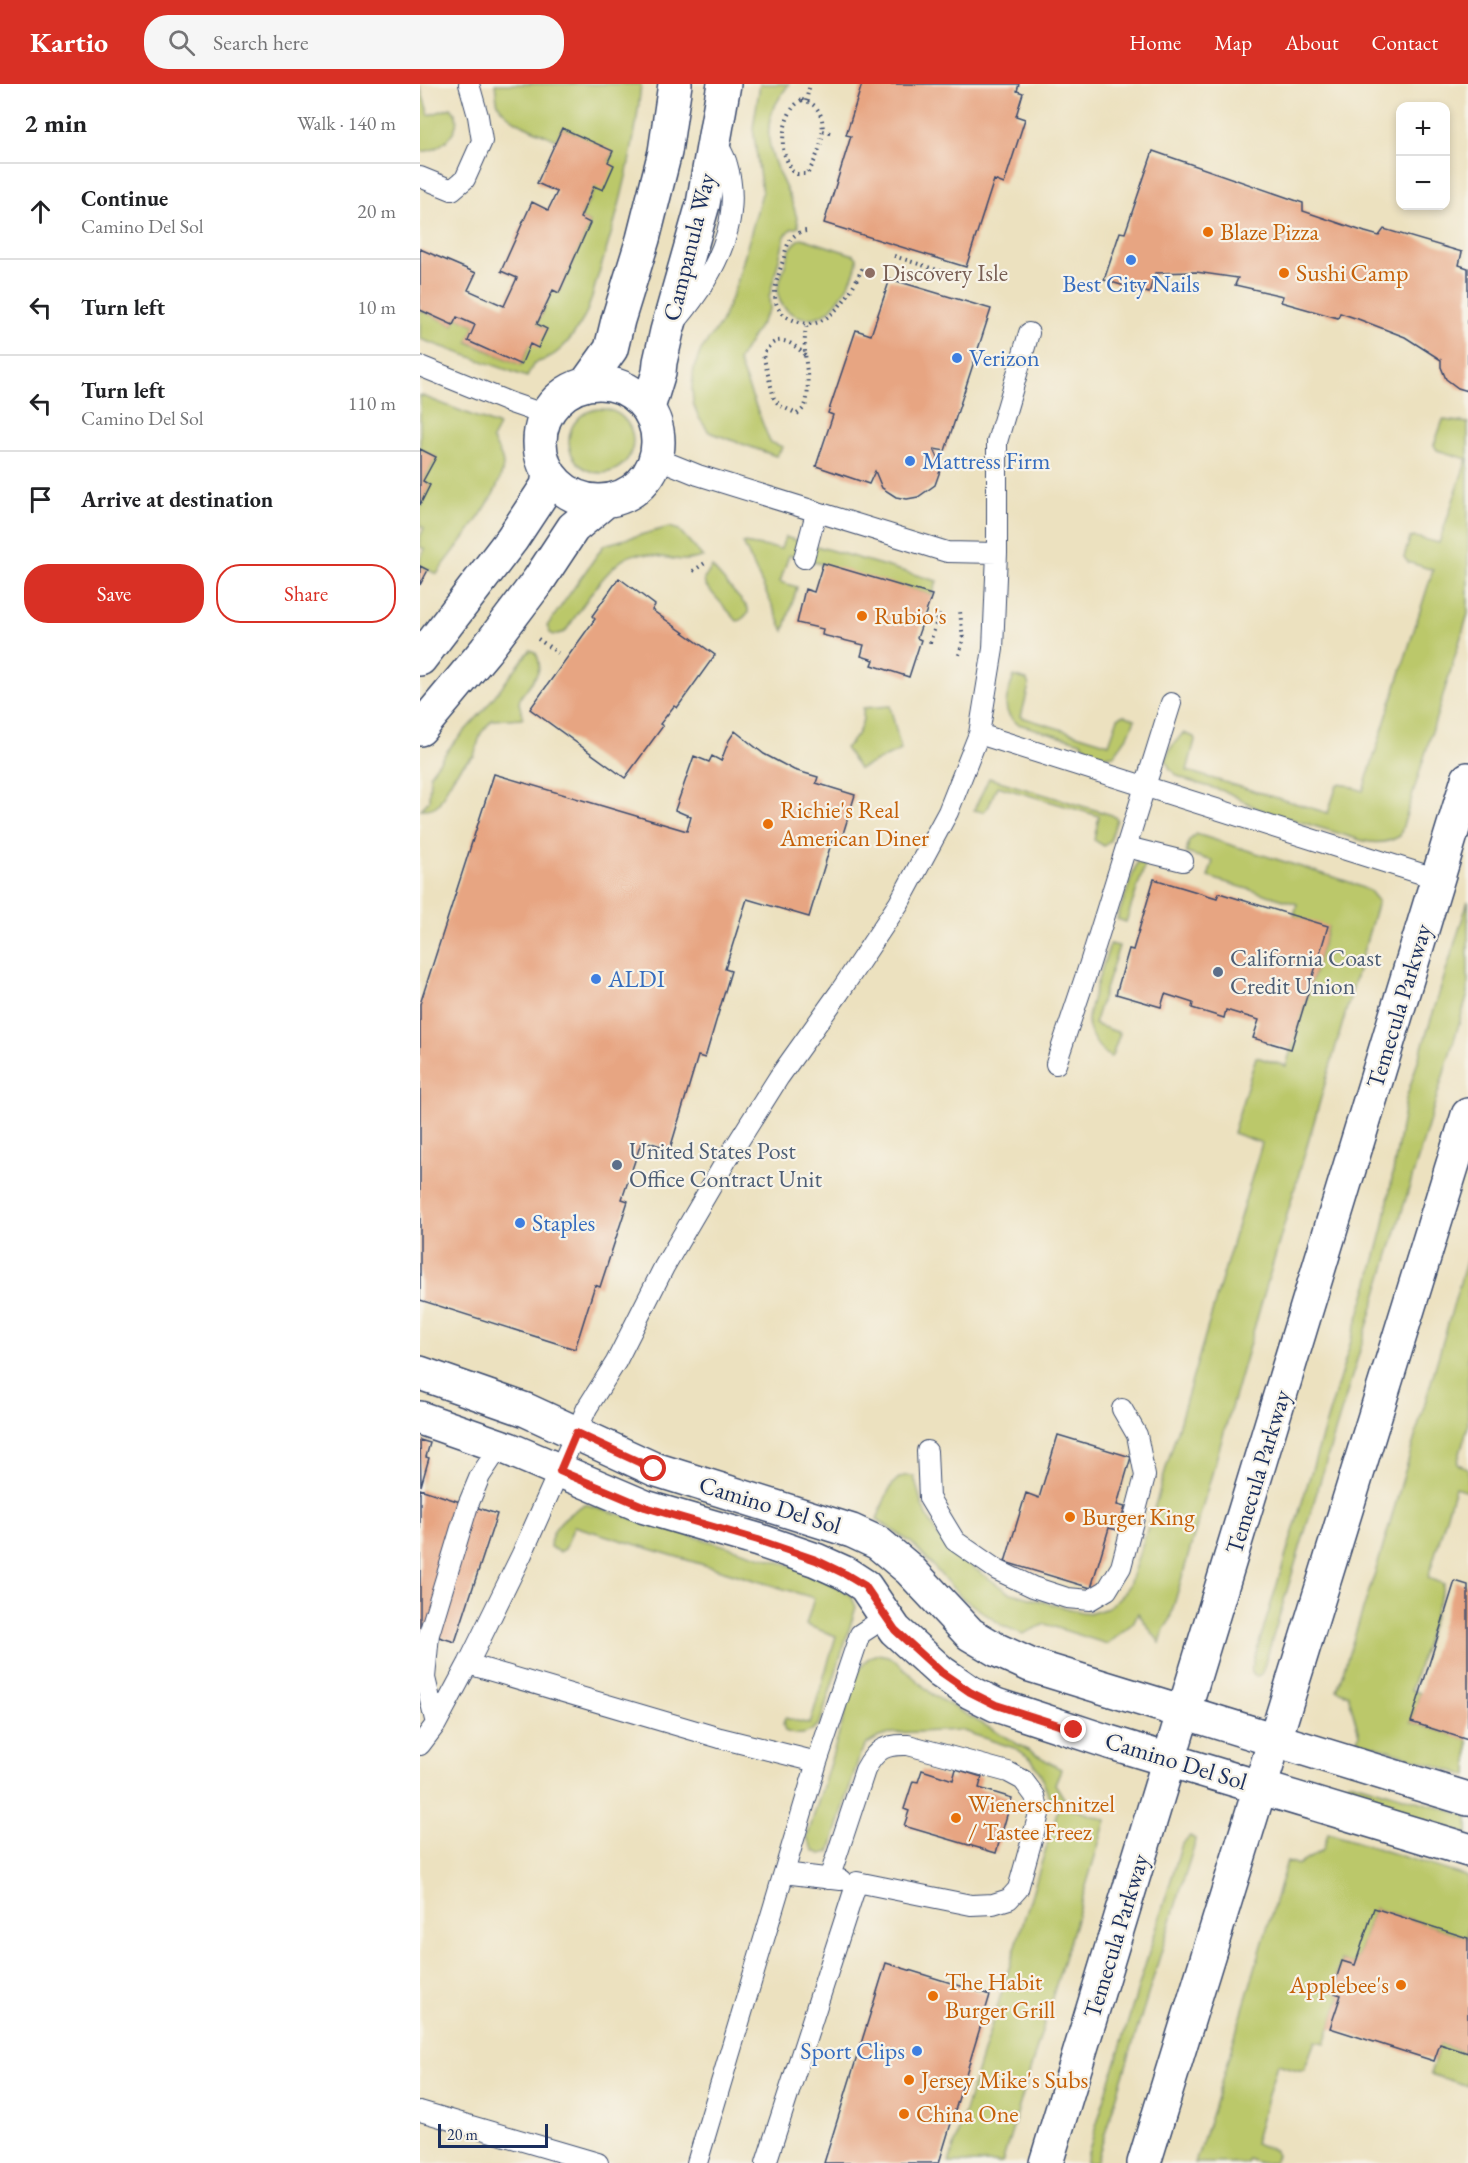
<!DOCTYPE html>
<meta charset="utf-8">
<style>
body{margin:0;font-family:"EB Garamond",serif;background:#f6f6f6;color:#202124}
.controls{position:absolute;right:18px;top:18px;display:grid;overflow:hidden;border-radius:12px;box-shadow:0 3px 9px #0003}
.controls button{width:54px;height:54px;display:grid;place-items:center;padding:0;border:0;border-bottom:2px solid #e0e0e0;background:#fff;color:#202124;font:30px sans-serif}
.scale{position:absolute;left:18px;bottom:15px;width:110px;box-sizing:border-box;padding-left:6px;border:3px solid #1b2f5e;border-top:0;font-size:16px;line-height:21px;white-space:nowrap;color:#1b2f5e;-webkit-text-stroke:4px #f7f3e8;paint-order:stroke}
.stop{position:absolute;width:18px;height:18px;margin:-14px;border:4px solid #d93025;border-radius:50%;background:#fff}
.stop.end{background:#d93025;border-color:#fff;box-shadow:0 2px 6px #0008}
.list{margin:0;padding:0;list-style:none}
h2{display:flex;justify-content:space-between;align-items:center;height:78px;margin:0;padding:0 24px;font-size:26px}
h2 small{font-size:20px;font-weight:400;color:#757577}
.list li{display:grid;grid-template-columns:39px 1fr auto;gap:18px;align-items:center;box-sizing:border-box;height:96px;padding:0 24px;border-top:2px solid #e0e0e0}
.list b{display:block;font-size:22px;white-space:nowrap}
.list p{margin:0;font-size:20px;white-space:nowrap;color:#757577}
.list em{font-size:20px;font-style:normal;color:#757577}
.actions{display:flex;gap:12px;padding:18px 24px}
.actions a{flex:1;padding:14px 0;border:2px solid #d93025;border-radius:24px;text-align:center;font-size:21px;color:#d93025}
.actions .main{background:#d93025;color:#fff}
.icon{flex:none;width:33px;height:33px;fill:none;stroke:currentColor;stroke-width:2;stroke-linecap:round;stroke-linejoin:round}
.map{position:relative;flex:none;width:1048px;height:2079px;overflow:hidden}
header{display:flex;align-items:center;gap:36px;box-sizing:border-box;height:84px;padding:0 30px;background:#d93025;color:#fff}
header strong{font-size:28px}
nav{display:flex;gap:33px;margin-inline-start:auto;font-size:21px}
.search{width:420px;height:54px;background:#f6f6f6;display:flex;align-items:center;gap:15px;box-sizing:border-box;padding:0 21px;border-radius:24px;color:#757577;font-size:22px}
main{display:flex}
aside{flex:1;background:#fff}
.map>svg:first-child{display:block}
</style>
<header>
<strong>Kartio</strong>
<div class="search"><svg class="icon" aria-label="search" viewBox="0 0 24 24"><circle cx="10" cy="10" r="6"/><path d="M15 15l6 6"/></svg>Search here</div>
<nav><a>Home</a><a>Map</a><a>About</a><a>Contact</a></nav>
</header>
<main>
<aside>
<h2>2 min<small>Walk · 140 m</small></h2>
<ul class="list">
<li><svg class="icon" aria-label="ahead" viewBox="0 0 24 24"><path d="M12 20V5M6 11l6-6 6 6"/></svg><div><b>Continue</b><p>Camino Del Sol</p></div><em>20 m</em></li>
<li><svg class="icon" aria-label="left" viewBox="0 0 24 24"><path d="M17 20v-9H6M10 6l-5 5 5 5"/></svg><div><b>Turn left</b></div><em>10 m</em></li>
<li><svg class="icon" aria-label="left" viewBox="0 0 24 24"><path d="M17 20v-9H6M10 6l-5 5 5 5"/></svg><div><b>Turn left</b><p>Camino Del Sol</p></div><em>110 m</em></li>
<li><svg class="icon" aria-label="arrive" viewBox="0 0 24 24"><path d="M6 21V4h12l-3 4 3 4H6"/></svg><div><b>Arrive at destination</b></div></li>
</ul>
<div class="actions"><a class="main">Save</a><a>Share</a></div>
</aside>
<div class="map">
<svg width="1048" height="2079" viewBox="0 0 1048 2079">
<rect width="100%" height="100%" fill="#f7f3e8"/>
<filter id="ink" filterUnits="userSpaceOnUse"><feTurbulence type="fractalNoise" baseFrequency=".0167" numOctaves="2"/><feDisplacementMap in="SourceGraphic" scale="12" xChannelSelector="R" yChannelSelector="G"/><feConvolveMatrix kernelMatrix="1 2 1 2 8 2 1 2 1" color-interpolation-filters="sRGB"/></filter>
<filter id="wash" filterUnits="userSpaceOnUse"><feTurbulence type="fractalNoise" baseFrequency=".008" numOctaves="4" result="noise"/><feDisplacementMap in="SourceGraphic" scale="24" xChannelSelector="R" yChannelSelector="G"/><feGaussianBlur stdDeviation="1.35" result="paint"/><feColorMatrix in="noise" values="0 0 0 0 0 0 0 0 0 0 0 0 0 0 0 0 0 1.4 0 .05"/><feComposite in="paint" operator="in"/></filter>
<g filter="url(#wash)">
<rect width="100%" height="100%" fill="#ece1bf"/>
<!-- green -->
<path fill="#bbc86a" stroke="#6b7c64" stroke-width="1.5" d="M75,0H221C215,66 199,129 178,192C173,207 170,226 161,239C150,257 136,275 114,279L107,293L0,255V226L33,241L37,233L55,241L48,258L101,281L110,260L126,245L117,240L133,206L139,208L170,139L160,134L193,68L142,44L137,56C120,48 86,37 78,20C76,14 76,6 75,0Z
M340,0H369C362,10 354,20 351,32C342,62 360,90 371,116C375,125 377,134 379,143L371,145L365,152L349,214L350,224L318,277L350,358L363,363L356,372L289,348L279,334L273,319L272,302L274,284L281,266L301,239L317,199L342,109L333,44Z
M0,3L9,31L31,24C33,27 36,29 36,32C41,49 16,70 0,67Z
M382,154L434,171L437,174C438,189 416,225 402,231C385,239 362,230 358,211C356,203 362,192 364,184C368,171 369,161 382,154Z
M0,311L79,342L72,355C76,363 83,372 83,381C81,413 35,464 17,490L0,482V474L5,465L0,463V453L4,444L0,441V421L10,401L3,397L16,373L0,365Z
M149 357a32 32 0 1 1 64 0a32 32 0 1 1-64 0Z
M1023,336L1048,339V530L980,752C968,759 957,760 944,757L838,725L807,708L769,697L758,692L750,685L746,676L750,665L763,649L774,653L775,656L767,687L908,729L917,701L921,699L943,707L1013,486L988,478L984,473L990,454L995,453L1019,459L1047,375L1017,366L1014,361Z
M249,443L259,446L283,473C278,474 271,476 265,476C250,476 234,470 219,470C193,469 159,528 145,548L134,551L130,549L127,542L184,461Z
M365,453L517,497L512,511L369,471L360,498L377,503L364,547L323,459L361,465Z
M292,483L328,524V529L321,536L317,537L285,501L284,495Z
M110,566L115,568C127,587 111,597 100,614L99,619L103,634L72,636L61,649L54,672C43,679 34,690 28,702C20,716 21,726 1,725L9,717L10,690L31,662L63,627Z
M594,592L607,596L609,602L601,633L689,660L698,634L703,631L715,635L709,650L694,671L678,673L661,658L598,640C578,628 588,610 594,592Z
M470,622L481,666L439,685L425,664C438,653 445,641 443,624Z
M569,694L692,731L697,735L690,757L684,762L674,756L679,732L577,702L569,722L563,728L554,726Z
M776,750L929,798L950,807L958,817L749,1538L744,1545L740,1559L718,1529L713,1539L687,1560L625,1540L603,1550L583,1542L541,1513L492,1459L457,1436C463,1420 472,1384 494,1393L503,1424L518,1452L554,1484L588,1508L661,1528L672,1529L685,1525L699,1515L709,1501L734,1425L842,1059L813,1049L836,973L866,982L908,843L874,832L877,820L788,793L793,777L766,769L769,757Z
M717,778L725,781L706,838L697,835Z
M1048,817V910L842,1589L837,1593L833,1591L831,1586L949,1198L963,1145L986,1015Z
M690,860L699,862L674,940L700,949L692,972L690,973C678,964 670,954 668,938C666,927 686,874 690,860Z
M1048,1171V1342L1037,1380L1048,1384V1407L1035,1403L1008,1494L1024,1500L991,1606L1000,1609L991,1638L1048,1656V1692L937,1656L939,1650L928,1610L917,1606L960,1473Z
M165,1420L393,1488L431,1511L436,1523L400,1639C389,1651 380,1653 365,1647L363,1640L365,1634L390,1640L416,1552L386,1541L394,1514L154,1442L145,1465L140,1468L130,1463C130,1442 148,1430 165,1420Z
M458,1570L468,1572L478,1579L514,1612L641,1685L635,1700L650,1724L686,1736L582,2079H529L639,1722L628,1710L620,1689L612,1676L597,1665L540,1646L474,1649L459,1653L447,1660L440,1670L410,1768L401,1770L394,1767L387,1754L437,1591C442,1579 446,1574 458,1570Z
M928,1698H933L1048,1732V1751L929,1711L925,1706Z
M908,1749L1048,1793V1854L954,1824L935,1881L921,1877L912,1907L921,1911L905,1959L895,1957L884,1986H878L857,1980L834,2059L854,2066L857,2071L854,2079H840L828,2075L827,2079H775L793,2026L867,1777L878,1781L903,1766Z
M770,1752L775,1755L774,1762L676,2079H665L762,1760Z
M1020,1960L1048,1969V2002L1010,1990Z"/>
<g id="blocks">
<!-- building -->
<path fill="#e7a582" d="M442,0H599L597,7L603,9L596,32L605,35L584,100L574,96L546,183L404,139L431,52L426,51Z
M142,44L193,67L188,78L194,81L183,106L174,102L160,134L170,139L139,209L133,206L117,240L127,245L118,264L110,260L101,281L48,257L55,241L37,233L33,241L0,226V165L56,189L48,206L84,222L97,194L81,187L112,118L128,126L137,108L117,99Z
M733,67L883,119V127L945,148L959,152L964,145L1042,168L1039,181L1048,184V307L1038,304L1026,295L1021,283V276L985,253L938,235L920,229L918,234L861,218L863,212L815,201L818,194L776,188L735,189L729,209L684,196L700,148L705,149Z
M470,195L571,225L525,367L514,365L519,376L520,387L515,401L498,413L487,415L476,413L462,404L455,387L449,400L396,382L413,331L408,329L436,246L451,251Z
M0,365L16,373L3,397L10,401L0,421Z
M403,479L512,511L497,554L501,556L489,593L452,581L454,576L441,572L444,561L402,551L403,545L377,539L385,505L394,508Z
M0,482L8,486L0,501Z
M199,494L235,521L232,526L295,571L257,624L254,622L240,640L243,642L205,694L110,625L175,535L172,532Z
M315,647L344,670L374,686L398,693L396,699L435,711L422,753L414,750L389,833L327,815L305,885L311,887L285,974L278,972L250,1065L222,1056L202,1115L208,1117L180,1203L175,1201L155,1265L0,1216V920L74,690L267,747L271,733L255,726L274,672L289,678L292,672L301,677L309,656Z
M734,795L797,814L799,809L908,842L871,965L833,954L839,936L806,926L804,934L772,924L773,919L745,910L741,923L696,910L709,865L713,866Z
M638,1351L711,1373L697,1421L705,1423L698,1446L689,1444L671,1504L585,1478L606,1409L619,1414Z
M0,1356L10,1359L6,1373L9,1374L1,1402Z
M0,1405L77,1430L35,1558L0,1547Z
M1035,1497L1048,1501V1656L991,1638Z
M536,1685L562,1693L559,1704L592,1714L576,1769L484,1742L489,1727L484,1725L493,1697L498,1698L502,1686L533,1696Z
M954,1824L1048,1854V1969L1020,1960L1014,1977L910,1944L921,1911L912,1908L922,1877L935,1881Z
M466,1879L570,1911L519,2079H404Z"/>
</g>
</g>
<g filter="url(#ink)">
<use href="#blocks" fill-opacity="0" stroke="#3a4a6d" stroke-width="1.5"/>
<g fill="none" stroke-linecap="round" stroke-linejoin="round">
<defs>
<path id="lane" d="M0,93L32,106L45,95L62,57L58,32L49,0
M257,236C294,192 324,138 307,80C305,72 299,63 295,55
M0,282L91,319L126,331
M236,374L278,391L527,468L577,469
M384,474L396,429
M559,650L1018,795
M707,763L763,777
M636,980L670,879L751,619
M507,1367L509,1414L535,1457L577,1486L613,1503L647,1514L670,1516L687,1506L701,1483L725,1392L717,1351L702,1325
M48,1580L300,1654L397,1678
M16,1640L5,1594L9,1550L48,1421L60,1392L70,1377L75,1361
M0,1661L16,1640L48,1580L102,1470L167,1324L196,1278L244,1183L306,1077L359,993L419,909L479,819L528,728L559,650L573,565L577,469V358L609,249
M364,1789L421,1796
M0,2027L178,2079
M277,2079L397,1678L440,1550L466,1533
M346,2079L437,1798L551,1821L573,1820L589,1815L598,1805L619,1730L615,1712L603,1696L588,1688L488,1661C465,1660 456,1665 445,1686L409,1795"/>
<path id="street" d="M0,1289L106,1326L234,1385L432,1447L458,1459L489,1485L550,1550L577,1566L610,1581L1048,1715
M0,1334L89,1365L225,1423L338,1456L396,1476L425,1489L445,1502L475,1546L521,1588L550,1608L576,1621L689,1658L1048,1766"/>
<path id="secondary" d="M120 358a59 59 0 1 1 118 0a59 59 0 1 1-118 0Z
M166,300L191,265L198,236L223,155L245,68L255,0
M228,324L239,288L240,278L247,247L283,120L304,0
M0,575L92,455L127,402L129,390
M0,645L66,566L118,497L153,444L184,418"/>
<path id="primary" d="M626,2079L1048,695
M724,2079L1048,1031"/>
</defs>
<!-- lane casing -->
<use href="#lane" stroke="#3a4a6d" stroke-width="22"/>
<!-- street casing -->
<use href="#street" stroke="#3a4a6d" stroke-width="36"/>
<!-- secondary casing -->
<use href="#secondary" stroke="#3a4a6d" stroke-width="36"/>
<!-- primary casing -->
<use href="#primary" stroke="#3a4a6d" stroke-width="36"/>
<!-- path -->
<path stroke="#3a4a6d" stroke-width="4" stroke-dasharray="1.5 4.5" stroke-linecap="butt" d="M382,16C416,23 401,70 387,90H377L372,87C369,80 364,72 363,64C362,49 367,23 382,16Z
M386,17L390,0
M403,47L410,49
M386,147C371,149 367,160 364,173C356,200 343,227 379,238C387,240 393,241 401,237C422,226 433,203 443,183
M474,172L542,194
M385,271C369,255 355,249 343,271L354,314L359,321L377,330C381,327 385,324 386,319C392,295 380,266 387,240
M273,487L288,477
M118,555L138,569
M510,559L519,530
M539,571L543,556L540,527"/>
<!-- lane -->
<use href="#lane" stroke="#fff" stroke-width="20"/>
<!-- street -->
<use href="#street" stroke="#fff" stroke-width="33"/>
<!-- secondary -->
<use href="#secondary" stroke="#fff" stroke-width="33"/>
<!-- primary -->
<use href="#primary" stroke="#fff" stroke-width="33"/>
</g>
</g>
<g fill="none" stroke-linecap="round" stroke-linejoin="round" filter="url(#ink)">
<!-- route -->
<path stroke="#d93025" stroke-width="8" d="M234,1385L156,1349L140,1387L225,1423L338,1456L396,1476L425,1490L445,1502L475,1546L521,1588L550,1608L576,1621L654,1646"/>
</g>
<!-- markers -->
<g fill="#e8710a" stroke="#f7f3e8" stroke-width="2">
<circle cx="788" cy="148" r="6"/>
<circle cx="864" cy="189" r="6"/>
<circle cx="442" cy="532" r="6"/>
<circle cx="348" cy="740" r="6"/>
<circle cx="650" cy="1433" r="6"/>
<circle cx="536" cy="1734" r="6"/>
<circle cx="981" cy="1901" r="6"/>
<circle cx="513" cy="1912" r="6"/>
<circle cx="489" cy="1996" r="6"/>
<circle cx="484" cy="2030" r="6"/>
</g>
<g fill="#3f7fe0" stroke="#f7f3e8" stroke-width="2">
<circle cx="711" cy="176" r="6"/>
<circle cx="537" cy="274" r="6"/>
<circle cx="490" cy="377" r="6"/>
<circle cx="176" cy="895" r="6"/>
<circle cx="100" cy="1139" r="6"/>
<circle cx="497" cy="1967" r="6"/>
</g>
<circle fill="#8d6e63" stroke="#f7f3e8" stroke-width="2" cx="450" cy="189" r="6"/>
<g fill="#5c6f8a" stroke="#f7f3e8" stroke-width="2">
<circle cx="798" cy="888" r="6"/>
<circle cx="197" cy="1081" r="6"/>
</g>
<g text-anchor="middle" stroke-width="4.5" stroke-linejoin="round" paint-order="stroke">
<!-- food labels -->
<g font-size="24" fill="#c56008" stroke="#f7f3e8" text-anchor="start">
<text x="800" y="156">Blaze Pizza</text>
<text x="876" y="197">Sushi Camp</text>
<text x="454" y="540">Rubio's</text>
<text x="360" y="734">Richie's Real<tspan x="360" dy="28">American Diner</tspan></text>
<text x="662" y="1441">Burger King</text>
<text x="548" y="1728">Wienerschnitzel<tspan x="548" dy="28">/ Tastee Freez</tspan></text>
<text x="525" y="1906">The Habit<tspan x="525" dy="28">Burger Grill</tspan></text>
<text x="969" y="1909" text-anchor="end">Applebee's</text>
<text x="501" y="2004">Jersey Mike's Subs</text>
<text x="496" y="2038">China One</text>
</g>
<!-- street labels -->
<g font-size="24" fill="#1b2f5e" stroke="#f7f3e8">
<text transform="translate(269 163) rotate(-76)" y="8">Campanula Way</text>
<text transform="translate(979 922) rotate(-73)" y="8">Temecula Parkway</text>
<text transform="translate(838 1388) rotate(-73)" y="8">Temecula Parkway</text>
<text transform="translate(350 1421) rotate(17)" y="8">Camino Del Sol</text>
<text transform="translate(756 1677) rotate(17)" y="8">Camino Del Sol</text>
<text transform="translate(696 1852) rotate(-73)" y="8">Temecula Parkway</text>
</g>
<!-- education labels -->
<g font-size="24" fill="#785e54" stroke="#f7f3e8" text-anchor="start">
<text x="462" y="197">Discovery Isle</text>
</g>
<!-- shop labels -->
<g font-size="24" fill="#366cbe" stroke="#f7f3e8" text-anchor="start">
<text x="711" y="208" text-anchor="middle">Best City Nails</text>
<text x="549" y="282">Verizon</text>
<text x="502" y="385">Mattress Firm</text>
<text x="188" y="903">ALDI</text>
<text x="112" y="1147">Staples</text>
<text x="485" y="1975" text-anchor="end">Sport Clips</text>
</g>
<!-- service labels -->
<g font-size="24" fill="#4e5e75" stroke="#f7f3e8" text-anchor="start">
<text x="810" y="882">California Coast<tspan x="810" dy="28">Credit Union</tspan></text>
<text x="209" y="1075">United States Post<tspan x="209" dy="28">Office Contract Unit</tspan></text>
</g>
</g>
</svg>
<div class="controls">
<button>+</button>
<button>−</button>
</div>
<div class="scale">20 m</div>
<div class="stop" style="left:234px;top:1385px"></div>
<div class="stop end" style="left:654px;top:1646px"></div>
</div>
</main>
